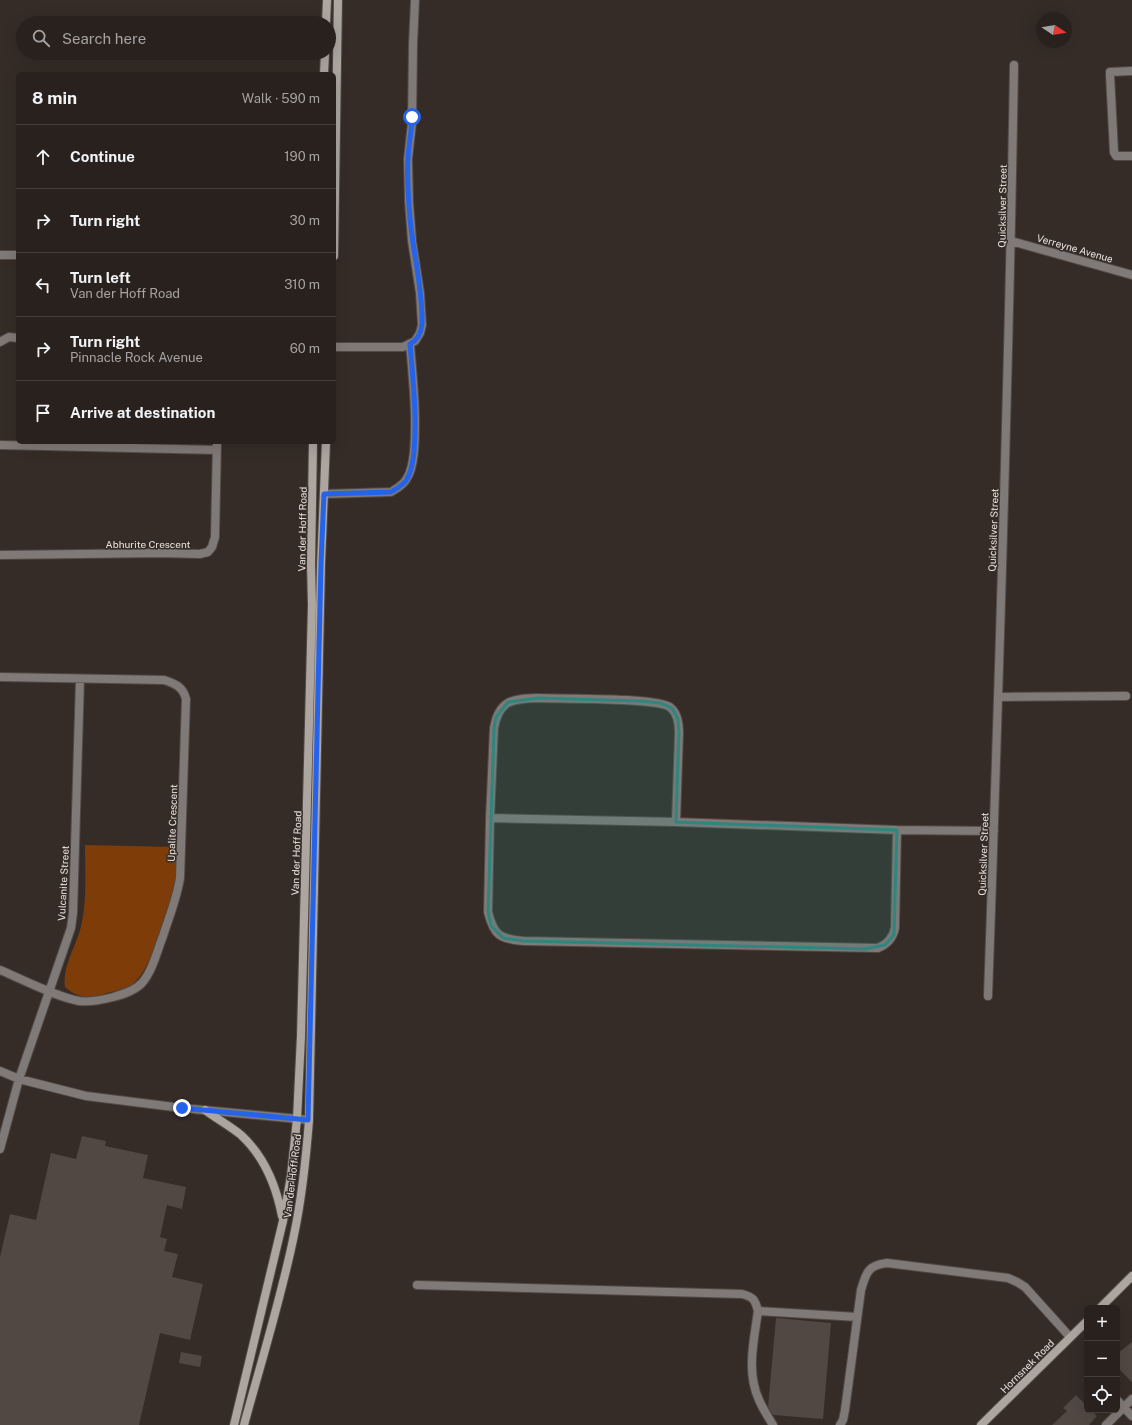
<!DOCTYPE html>
<meta charset="utf-8">
<style>
body{margin:0;font-family:"Public Sans",sans-serif;background:#302926;color:#f1f3f6}
.controls{position:absolute;right:12px;bottom:12px;display:grid;overflow:hidden;border-radius:6px;box-shadow:0 4px 16px #0002}
.controls button{width:36px;height:36px;display:grid;place-items:center;padding:0;border:0;border-bottom:1px solid #443e3b;background:#28211d;color:#f1f3f6;font:20px sans-serif}
.compass{position:absolute;left:1036px;top:12px;width:36px;height:36px;border-radius:50%;background:#28211d;box-shadow:0 4px 16px #0002;rotate:102deg}
.stop{position:absolute;width:12px;height:12px;margin:-9px;border:3px solid #2563eb;border-radius:50%;background:#fff}
.stop.end{background:#2563eb;border-color:#fff;box-shadow:0 1px 4px #0008}
.list{margin:0;padding:0;list-style:none}
h2{display:flex;justify-content:space-between;align-items:center;height:52px;margin:0;padding:0 16px;font-size:17px}
h2 small{font-size:13px;font-weight:400;color:#a5a3a4}
.list li{display:grid;grid-template-columns:26px 1fr auto;gap:12px;align-items:center;box-sizing:border-box;height:64px;padding:0 16px;border-top:1px solid #443e3b}
.list b{display:block;font-size:15px;white-space:nowrap}
.list p{margin:0;font-size:13px;white-space:nowrap;color:#a5a3a4}
.list em{font-size:13px;font-style:normal;color:#a5a3a4}
.icon{flex:none;width:22px;height:22px;fill:none;stroke:currentColor;stroke-width:2;stroke-linecap:round;stroke-linejoin:round}
.map{position:relative;flex:none;width:1132px;height:1425px;overflow:hidden}
.search{position:absolute;background:#28211d;box-shadow:0 4px 16px #0002;left:16px;top:16px;width:320px;height:44px;display:flex;align-items:center;gap:10px;box-sizing:border-box;padding:0 14px;border-radius:22px;color:#a5a3a4;font-size:15px}
.panel{position:absolute;background:#28211d;box-shadow:0 4px 16px #0002;left:16px;top:72px;width:320px;height:372px;border-radius:6px}
.map>svg:first-child{display:block}
</style>
<div class="map">
<svg width="1132" height="1425" viewBox="0 0 1132 1425">
<rect width="100%" height="100%" fill="#352c27"/>
<!-- green -->
<path fill="#7e3d08" d="M85,845L175,847C176,858 178,870 176,881C171,906 152,968 133,984C127,989 115,991 107,993C90,999 79,999 65,987C62,965 78,944 82,922C87,897 85,870 85,845Z"/>
<!-- building -->
<path fill="#524843" d="M82,1136L106,1141L105,1146L148,1155L143,1178L186,1187L182,1209L167,1205L160,1237L167,1239L164,1251L178,1254L172,1277L203,1284L190,1340L160,1333L139,1425H0V1257L10,1214L36,1220L51,1153L76,1159Z
M776,1318L831,1323L823,1419L773,1415L768,1407Z
M1132,1342V1382L1117,1367V1354Z
M181,1352L202,1356L200,1367L179,1363Z
M1076,1395L1087,1406V1410H1091L1097,1416L1089,1425H1052L1067,1411L1063,1408Z"/>
<g fill="none" stroke-linecap="round" stroke-linejoin="round">
<defs>
<path id="service" d="M1114,152L1110,75V72L1132,71
M999,697L1126,696
M417,1285L742,1294C753,1297 755,1299 758,1311C754,1340 746,1372 759,1400C763,1409 768,1417 773,1425
M758,1311L857,1317
M840,1425L843,1420L845,1410L861,1290C866,1273 868,1265 887,1263L1008,1278L1017,1282L1025,1287L1070,1337"/>
<path id="minor" d="M1114,152L1116,156H1132
M1011,241L1132,275
M0,255H18
M0,342L9,337L18,338
M334,347H403L415,341L420,333L422,325L420,293L412,241L409,202L408,159L412,123L413,44L415,0
M0,445L217,450
M324,494L391,492C397,488 404,485 407,478C412,471 413,460 414,452C417,416 413,380 410,344
M0,555L161,553L200,554L208,552L212,547L215,537L217,442
M0,677L164,680C176,684 183,687 186,699L180,878C177,898 169,917 163,936C157,951 153,970 142,983C131,995 95,1003 79,1001C54,996 24,980 0,970
M490,818L676,822L897,830L994,831
M676,822L679,733C679,724 678,714 671,708C661,697 558,699 537,698C512,699 499,700 494,728L490,818L488,912C494,936 500,939 524,941L878,948C888,944 893,938 895,928L897,830
M988,996C999,685 1009,375 1014,65
M0,1071L19,1079L86,1096L182,1108L309,1120
M0,1149L19,1079L71,928L73,913L80,679
M1117,1400L1132,1416
M1106,1425L1132,1399"/>
<path id="secondary" d="M326,23L327,0
M324,74L325,53
M334,256L338,0
M205,1110C217,1119 230,1126 241,1135C265,1157 276,1185 282,1216
M1100,1308L1132,1276
M234,1425L283,1221L291,1176L297,1119L301,1036L312,605L311,565L313,442
M244,1425C261,1362 281,1299 294,1235C302,1197 306,1159 309,1120L321,564L326,442
M981,1425L1087,1321"/>
</defs>
<!-- service casing -->
<use href="#service" stroke="#524944" stroke-width="10"/>
<!-- minor casing -->
<use href="#minor" stroke="#524944" stroke-width="10"/>
<!-- secondary casing -->
<use href="#secondary" stroke="#524944" stroke-width="10"/>
<!-- service -->
<use href="#service" stroke="#7f7a77" stroke-width="8"/>
<!-- minor -->
<use href="#minor" stroke="#7f7a77" stroke-width="8"/>
<!-- secondary -->
<use href="#secondary" stroke="#aca5a0" stroke-width="8"/>
</g>
<g fill="none" stroke-linecap="round" stroke-linejoin="round">
<!-- route -->
<path stroke="#2563eb" stroke-width="5" d="M182,1108L308,1120L321,564L324,494L391,492C397,488 404,485 407,479C412,471 413,460 414,452C417,416 413,380 410,344C418,340 421,333 422,324C423,289 413,253 410,218C408,195 406,169 409,147C410,137 412,127 412,117"/>
</g>
<!-- marked area -->
<path fill="#30867f" fill-opacity="0.2" stroke="#30867f" stroke-width="3" stroke-linejoin="round" d="M537,698L641,701L661,703L672,708L678,719L679,733L676,822L897,830L894,935L885,945L865,949L524,941L503,938L491,926L488,912L494,728L496,717L508,702Z"/>
<g text-anchor="middle" stroke-width="3" stroke-linejoin="round" paint-order="stroke">
<!-- street labels -->
<g font-size="10" fill="#e9e3df" stroke="#352c27">
<text transform="translate(1002 206) rotate(-89)" y="4">Quicksilver Street</text>
<text transform="translate(1075 248) rotate(16)" y="4">Verreyne Avenue</text>
<text transform="translate(302 529) rotate(-89)" y="4">Van der Hoff Road</text>
<text transform="translate(993 530) rotate(-88)" y="4">Quicksilver Street</text>
<text x="148" y="548">Abhurite Crescent</text>
<text transform="translate(172 823) rotate(-88)" y="4">Upalite Crescent</text>
<text transform="translate(296 853) rotate(-88)" y="4">Van der Hoff Road</text>
<text transform="translate(983 854) rotate(-88)" y="4">Quicksilver Street</text>
<text transform="translate(63 883) rotate(-87)" y="4">Vulcanite Street</text>
<text transform="translate(292 1176) rotate(-83)" y="4">Van der Hoff Road</text>
<text transform="translate(1027 1366) rotate(-45)" y="4">Hornsnek Road</text>
</g>
</g>
</svg>
<div class="controls">
<button>+</button>
<button>−</button>
<button><svg class="icon" aria-label="locate" viewBox="0 0 24 24"><circle cx="12" cy="12" r="6"/><path d="M12 2v4M12 18v4M2 12h4M18 12h4"/></svg></button>
</div>
<svg class="compass" viewBox="-18 -18 36 36"><path d="M0-13l5 13h-10z" fill="#e53935"/><path d="M0 13l5-13h-10z" fill="#a5a3a4"/></svg>
<div class="stop" style="left:412px;top:117px"></div>
<div class="stop end" style="left:182px;top:1108px"></div>
<div class="search"><svg class="icon" aria-label="search" viewBox="0 0 24 24"><circle cx="10" cy="10" r="6"/><path d="M15 15l6 6"/></svg>Search here</div>
<section class="panel">
<h2>8 min<small>Walk · 590 m</small></h2>
<ul class="list">
<li><svg class="icon" aria-label="ahead" viewBox="0 0 24 24"><path d="M12 20V5M6 11l6-6 6 6"/></svg><div><b>Continue</b></div><em>190 m</em></li>
<li><svg class="icon" aria-label="right" viewBox="0 0 24 24"><path d="M7 20v-9h11M14 6l5 5-5 5"/></svg><div><b>Turn right</b></div><em>30 m</em></li>
<li><svg class="icon" aria-label="left" viewBox="0 0 24 24"><path d="M17 20v-9H6M10 6l-5 5 5 5"/></svg><div><b>Turn left</b><p>Van der Hoff Road</p></div><em>310 m</em></li>
<li><svg class="icon" aria-label="right" viewBox="0 0 24 24"><path d="M7 20v-9h11M14 6l5 5-5 5"/></svg><div><b>Turn right</b><p>Pinnacle Rock Avenue</p></div><em>60 m</em></li>
<li><svg class="icon" aria-label="arrive" viewBox="0 0 24 24"><path d="M6 21V4h12l-3 4 3 4H6"/></svg><div><b>Arrive at destination</b></div></li>
</ul>
</section>
</div>
